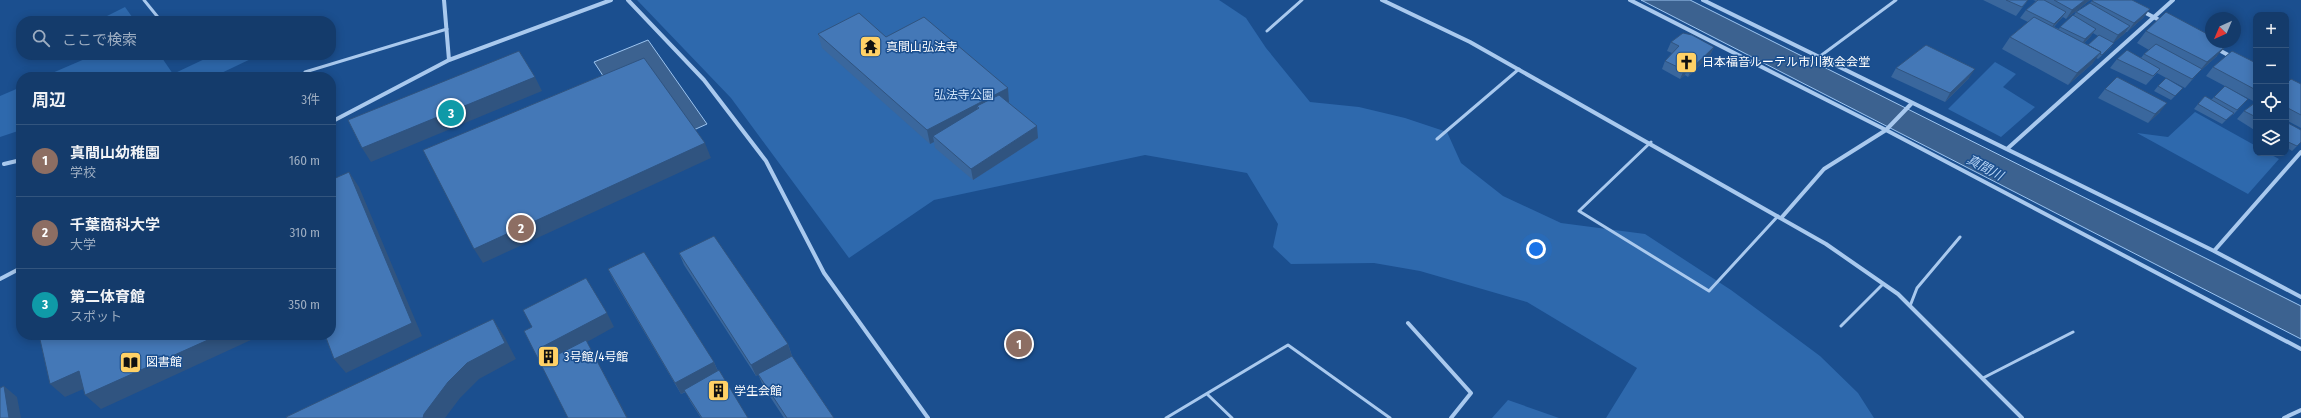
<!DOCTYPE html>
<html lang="ja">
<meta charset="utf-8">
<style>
body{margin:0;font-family:"Fira Sans Condensed","Noto Sans JP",sans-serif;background:#214673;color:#f1f3f6}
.controls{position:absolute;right:12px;top:12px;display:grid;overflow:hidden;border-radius:8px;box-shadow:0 2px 10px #0003}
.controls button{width:36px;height:36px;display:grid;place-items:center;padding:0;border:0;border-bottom:1px solid #33557e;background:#143b6b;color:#f1f3f6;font:20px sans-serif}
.compass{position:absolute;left:2205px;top:12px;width:36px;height:36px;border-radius:50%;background:#143b6b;box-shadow:0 2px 10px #0003;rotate:224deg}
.you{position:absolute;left:1536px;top:249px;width:14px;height:14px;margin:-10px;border:3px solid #fff;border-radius:50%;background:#1a73e8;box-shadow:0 0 0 6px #1a73e833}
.badge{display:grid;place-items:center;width:26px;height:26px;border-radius:50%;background:#ffd166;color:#fff;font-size:13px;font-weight:700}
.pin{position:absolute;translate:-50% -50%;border:2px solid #fff;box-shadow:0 1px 4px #0006}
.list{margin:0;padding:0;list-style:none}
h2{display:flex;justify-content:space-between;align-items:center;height:52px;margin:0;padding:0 16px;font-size:17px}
h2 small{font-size:13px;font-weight:400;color:#9dadc1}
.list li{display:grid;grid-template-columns:26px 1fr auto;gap:12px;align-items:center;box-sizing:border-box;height:72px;padding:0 16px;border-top:1px solid #33557e}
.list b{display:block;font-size:15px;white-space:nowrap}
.list p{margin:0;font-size:13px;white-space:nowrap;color:#9dadc1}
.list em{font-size:13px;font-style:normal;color:#9dadc1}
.icon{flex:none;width:22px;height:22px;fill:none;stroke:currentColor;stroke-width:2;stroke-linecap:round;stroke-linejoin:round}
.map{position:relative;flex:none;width:2301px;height:418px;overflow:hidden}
.search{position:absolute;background:#143b6b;box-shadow:0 2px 10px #0003;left:16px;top:16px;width:320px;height:44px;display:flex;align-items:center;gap:10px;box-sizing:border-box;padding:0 14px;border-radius:16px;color:#9dadc1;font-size:15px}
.panel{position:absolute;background:#143b6b;box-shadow:0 2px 10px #0003;left:16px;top:72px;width:320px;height:268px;border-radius:16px}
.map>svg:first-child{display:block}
</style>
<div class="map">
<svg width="2301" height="418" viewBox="0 0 2301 418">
<rect width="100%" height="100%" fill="#1b4f8f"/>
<!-- green -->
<path fill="#2e69ad" d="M637,0H1219L1246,18L1266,48L1310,102L1359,107L1405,118L1447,132L1461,163L1503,196L1561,223L1645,234L1731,290L1820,356L1858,393L1874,418H1606L1637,368L1527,302L1420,271L1374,263L1291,264L1273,247L1278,224L1247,173L1145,155L934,200L849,258L731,98Z
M125,7L135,21H97Z
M94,55H160L173,74L213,55H259L213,77H43Z
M1995,62L2016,74L2003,87L2035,107L2001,137L1948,109Z
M21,87V130L0,137V96Z
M2195,112L2256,146V153H2268L2279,159L2248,194L2137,133L2168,137Z
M1508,400L1559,418H1492Z"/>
<!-- water -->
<path fill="#3c6290" stroke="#9cc4f0" d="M1641,0H1690L2301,306V339Z
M648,40L707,124L651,149L594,62Z"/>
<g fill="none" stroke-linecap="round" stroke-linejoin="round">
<!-- service -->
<path stroke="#a9c9ee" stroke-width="3" d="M144,0L161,21
M1267,31L1302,0
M1819,57L1896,0
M305,72L447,29
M1437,139L1519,69
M1651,142L1579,211L1709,291L1778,216
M1910,306L1917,288L1960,237
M1841,326L1883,284
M1983,378L2073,332
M1207,394L1232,418
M1166,418L1288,345L1390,418"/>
<!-- minor -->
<path stroke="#a9c9ee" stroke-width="4" d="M444,0L449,60
M628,0L704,80L766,161L824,273L928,418
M1382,0L1470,42L1826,244L1898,294L2022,418
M1630,0L1886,130L2301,349
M1703,0L2214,251L2301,297
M2142,11L2163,22
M2217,49L2232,57
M331,122L449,60L611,0
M2007,149L2173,0
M4,164L21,160
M1782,217L1824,169L1886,130L1912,103
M2214,251L2301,152
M0,279L21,268
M1408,323L1471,393L1451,418
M2284,418L2301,410"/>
</g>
<!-- wall -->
<path fill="#3a679d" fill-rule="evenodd" d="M1983,0H2028L2016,16Z
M2033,0H2090L2066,19L2063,17L2060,20L2054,27L2059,29L2060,27L2074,15L2076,12L2090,3L2092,1L2150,9L2143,18L2127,32H2126L2124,34L2114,42L2111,47L2098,59L2096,58L2092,64L2068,85L2002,49L2010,37L2028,22L2020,18L2026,10L2036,1ZM2093,33L2098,36L2088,45L2084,43L2090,37Z
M2146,31L2217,56L2199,72L2185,88L2157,73L2146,85L2110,68L2117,59L2141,58L2144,54L2149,50L2137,43Z
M818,34L886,37L1009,102L1008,103L1038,138L973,180L935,148L934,142L930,144L822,48Z
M1671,42L1714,47L1710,55L1688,77L1685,75L1680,79L1662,69L1665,61L1672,53L1667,51Z
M2256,63V131L2237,119L2244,111L2255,102L2206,76L2213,67Z
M1896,68L1969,78L1945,102L1891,77Z
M2286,84H2301V128L2286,120Z
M2158,86L2179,92L2171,100L2154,91Z
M2105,89L2160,112L2148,123L2098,98Z
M2214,97L2248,99L2233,115L2232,114L2222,124L2194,109L2198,104L2211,100Z
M2286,125L2301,142L2292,151L2286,147Z
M679,253L788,344L792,356L756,376L684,265Z
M608,269L714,362L718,371L748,418H701L690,401L686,392L681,394L614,281Z
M758,374L834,418H784L763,386Z"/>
<!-- shaded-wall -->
<path fill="#305480" d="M2085,0H2090L2066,19L2072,10Z
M2150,9L2143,18L2127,32L2134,23Z
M2066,12L2060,20L2048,32L2054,24Z
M2130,26L2124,34L2112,44L2118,35Z
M2096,29L2090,37L2079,48L2085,39Z
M2228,44L2217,56L2199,72L2185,88L2207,62Z
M1714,47L1710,55L1688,77L1692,68Z
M2101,52L2092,64L2068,85L2077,73Z
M1688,66L1685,75L1680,79L1684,70Z
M1975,69L1969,78L1945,102L1950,93Z
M535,77L542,91L371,162L362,148Z
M1008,88L1009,102L980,118L979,108L977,106L979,118L933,136L934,142L930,144L927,130Z
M2167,103L2160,112L2148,123L2155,114Z
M1037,126L1038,138L973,180L971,169Z
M705,143L711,158L483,263L474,249Z
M349,172L359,187L422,336L346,373L334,359Z
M607,313L614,327L587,342L628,418L550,361L542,347Z
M493,319L504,336L516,359L479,379L460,398L445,418H423L424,414Z
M219,335H249L251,340L101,409L85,395Z
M788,344L792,356L756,376L751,365Z
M714,362L719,374L681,394L675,383Z
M79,371L95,384L65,397L50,384Z
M4,386L17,397L21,418H9Z"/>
<!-- building -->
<path fill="#4478b7" stroke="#305480" d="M2006,0H2028L2022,7Z
M2038,0H2044L2066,12L2054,24L2026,10Z
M2054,0H2085L2072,10Z
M2093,0H2132L2150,9L2134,23L2092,1Z
M2090,3L2130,26L2118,35L2076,12Z
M2166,12L2211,36V42H2223L2228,44L2207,62L2146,31Z
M859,13L886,37L924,17L1008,88L927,130L818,34Z
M2073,15L2096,29L2085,39L2060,27Z
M2034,17L2101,52L2077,73L2010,37Z
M1683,33L1692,35L1714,47L1692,68L1688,66L1684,70L1665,61L1679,46L1671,42Z
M2099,35L2114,43L2102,55L2100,54L2101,52L2088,45Z
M2156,44L2202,69L2192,79L2144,54Z
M1926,45L1975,69L1950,93L1896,68Z
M2127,50L2160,69L2153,76L2117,59Z
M519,51L535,77L362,148L348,120Z
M2232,51L2256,63V90L2213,67Z
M644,58L705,143L474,249L423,150Z
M2117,77L2167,103L2155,114L2105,89Z
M2166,78L2183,88L2175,96L2158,86Z
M2291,79L2301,84V115L2286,107V84Z
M2225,86L2248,99L2237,110L2214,97Z
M999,95L1037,126L971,169L933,136L979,108L977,106Z
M2205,96L2234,113L2226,120L2198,104Z
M2256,102V117L2244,111Z
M2288,123L2301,130V142L2297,146L2286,141V125Z
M349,172L412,323L334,359L325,335H331V180Z
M714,236L788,344L751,365L679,253Z
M644,252L714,362L675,383L608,269Z
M586,278L607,313L542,347L549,359L586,340L627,418H568L524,331L532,327L523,310Z
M493,319L505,343L467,363L448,382L424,414L423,418H287L286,417Z
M39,335H219L85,395L79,371L50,384Z
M792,356L834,418H787L758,374Z
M719,370L748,418H702L684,390Z
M4,386L9,418H0V388Z"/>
<!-- icons -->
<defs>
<symbol id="temple-square" viewBox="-11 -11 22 22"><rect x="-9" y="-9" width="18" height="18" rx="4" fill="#ffd166" stroke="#1b4f8f"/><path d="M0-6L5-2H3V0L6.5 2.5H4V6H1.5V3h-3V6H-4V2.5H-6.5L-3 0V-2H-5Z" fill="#111"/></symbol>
<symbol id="church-square" viewBox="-11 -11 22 22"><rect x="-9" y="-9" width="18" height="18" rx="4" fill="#ffd166" stroke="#1b4f8f"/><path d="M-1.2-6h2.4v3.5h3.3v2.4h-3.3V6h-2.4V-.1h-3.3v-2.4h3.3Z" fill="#111"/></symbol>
<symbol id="building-square" viewBox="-11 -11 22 22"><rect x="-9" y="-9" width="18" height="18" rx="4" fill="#ffd166" stroke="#1b4f8f"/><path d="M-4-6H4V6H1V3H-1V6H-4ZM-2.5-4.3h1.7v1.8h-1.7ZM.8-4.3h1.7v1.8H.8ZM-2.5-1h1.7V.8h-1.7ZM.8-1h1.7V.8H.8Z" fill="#111"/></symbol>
<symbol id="library-square" viewBox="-11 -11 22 22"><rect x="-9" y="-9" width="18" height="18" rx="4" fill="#ffd166" stroke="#1b4f8f"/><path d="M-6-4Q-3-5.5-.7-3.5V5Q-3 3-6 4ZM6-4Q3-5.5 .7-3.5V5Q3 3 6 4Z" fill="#111"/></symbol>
</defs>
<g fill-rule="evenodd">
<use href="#temple-square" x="858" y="34" width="25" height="25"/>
<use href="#church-square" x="1674" y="50" width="25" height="25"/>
<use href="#building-square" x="536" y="344" width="25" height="25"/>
<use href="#library-square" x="118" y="350" width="25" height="25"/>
<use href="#building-square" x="706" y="378" width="25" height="25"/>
</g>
<g text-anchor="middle" stroke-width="3" stroke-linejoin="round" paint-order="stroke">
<!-- poi labels -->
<g font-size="12" fill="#fff" stroke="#1b4f8f" text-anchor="start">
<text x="886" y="51">真間山弘法寺</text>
<text x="1702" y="66">日本福音ルーテル市川教会会堂</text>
<text x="564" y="361">3号館/4号館</text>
<text x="146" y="366">図書館</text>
<text x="734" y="395">学生会館</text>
</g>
<!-- park labels -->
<g font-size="12" fill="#cfe3fa" stroke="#1b4f8f">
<text x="964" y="99">弘法寺公園</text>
</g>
<!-- water labels -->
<g font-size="13" font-style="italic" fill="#b5d3f5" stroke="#1b4f8f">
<text transform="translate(1985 167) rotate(28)" y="5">真間川</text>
</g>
</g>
</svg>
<div class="controls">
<button>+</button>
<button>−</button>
<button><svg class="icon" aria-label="locate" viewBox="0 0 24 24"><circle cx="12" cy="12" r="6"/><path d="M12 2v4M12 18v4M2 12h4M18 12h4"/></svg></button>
<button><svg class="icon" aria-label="layers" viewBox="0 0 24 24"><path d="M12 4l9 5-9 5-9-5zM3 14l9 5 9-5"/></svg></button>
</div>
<svg class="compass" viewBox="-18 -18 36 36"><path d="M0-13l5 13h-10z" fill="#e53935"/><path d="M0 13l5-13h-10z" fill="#9dadc1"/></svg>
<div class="you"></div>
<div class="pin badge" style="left:1019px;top:344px;background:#8d6e63">1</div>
<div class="pin badge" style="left:521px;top:228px;background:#8d6e63">2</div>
<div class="pin badge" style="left:451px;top:113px;background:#0f9aa8">3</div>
<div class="search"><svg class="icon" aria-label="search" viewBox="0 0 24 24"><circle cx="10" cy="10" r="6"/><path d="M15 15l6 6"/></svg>ここで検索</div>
<section class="panel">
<h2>周辺<small>3件</small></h2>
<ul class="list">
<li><span class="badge" style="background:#8d6e63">1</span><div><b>真間山幼稚園</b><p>学校</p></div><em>160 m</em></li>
<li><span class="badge" style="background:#8d6e63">2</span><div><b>千葉商科大学</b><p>大学</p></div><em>310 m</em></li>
<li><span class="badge" style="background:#0f9aa8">3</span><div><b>第二体育館</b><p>スポット</p></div><em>350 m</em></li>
</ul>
</section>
</div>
